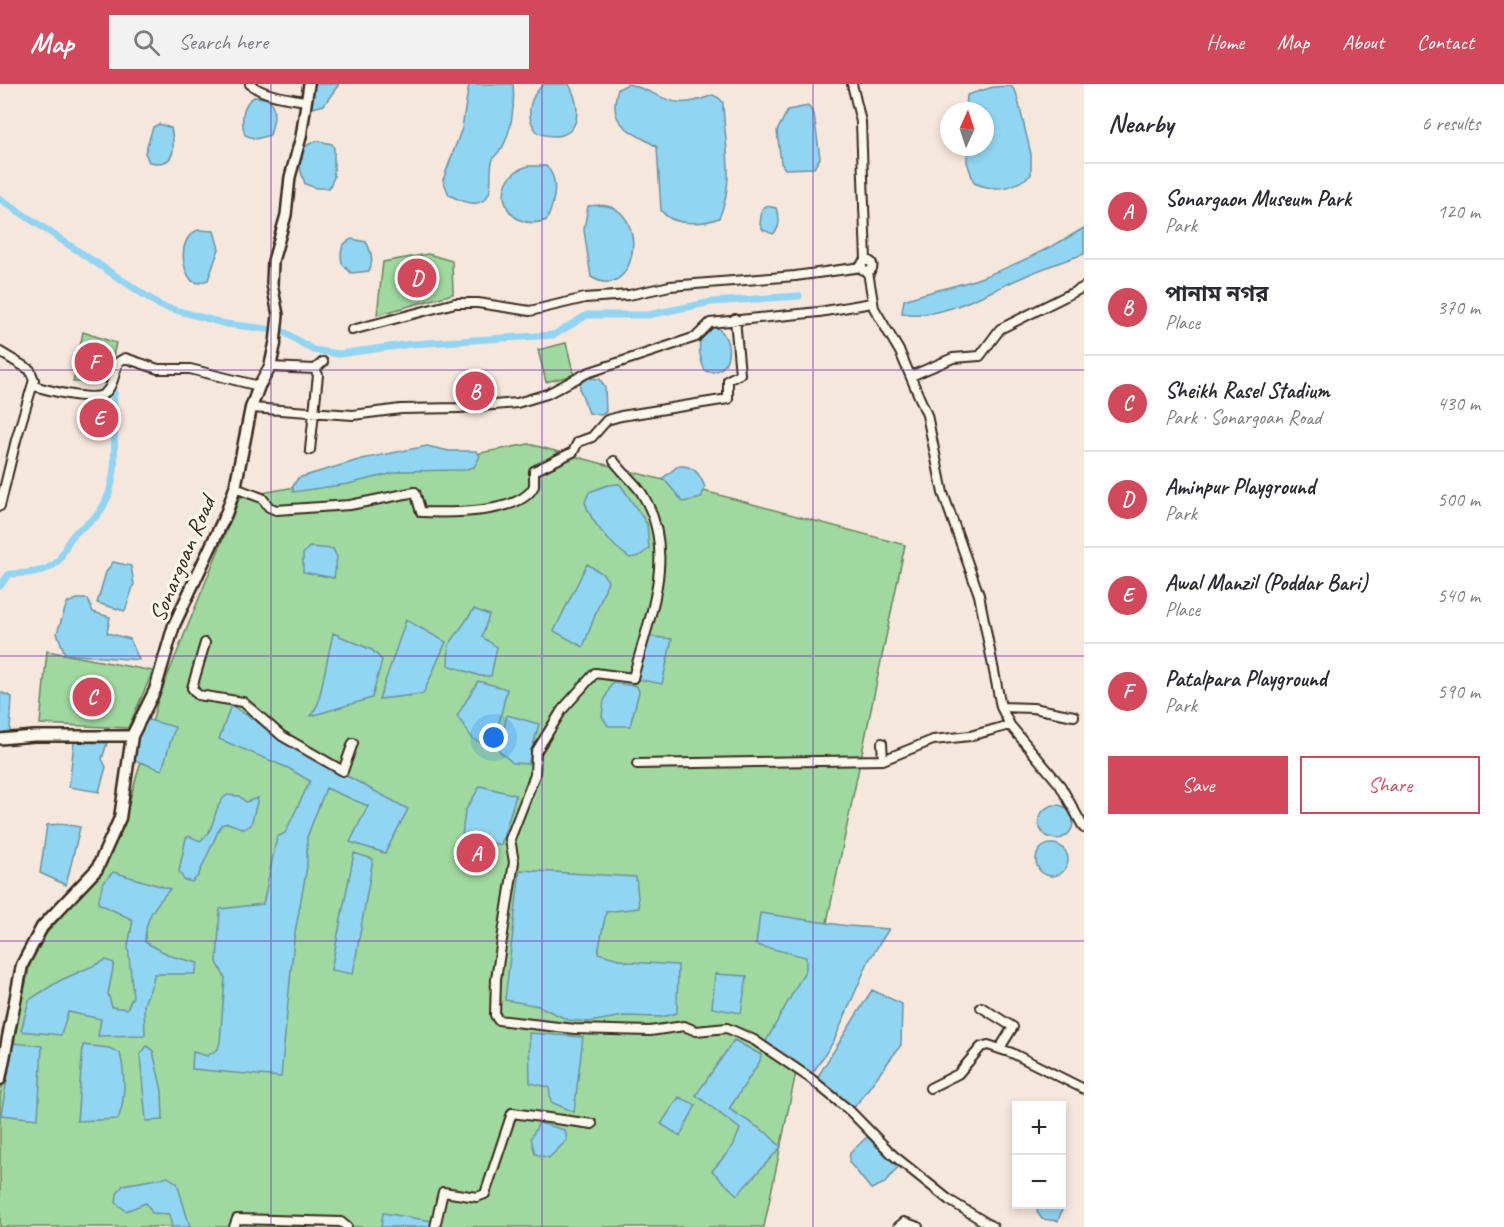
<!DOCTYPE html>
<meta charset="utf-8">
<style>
body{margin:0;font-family:Caveat,"Noto Sans Bengali",sans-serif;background:#f2f2f3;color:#2b2b33}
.controls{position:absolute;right:18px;bottom:18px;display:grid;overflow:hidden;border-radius:0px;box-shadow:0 3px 9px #0003}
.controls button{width:54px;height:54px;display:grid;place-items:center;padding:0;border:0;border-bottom:2px solid #e1e1e2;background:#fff;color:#2b2b33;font:30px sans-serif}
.compass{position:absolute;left:940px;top:18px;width:54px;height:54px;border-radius:50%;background:#fff;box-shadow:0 3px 9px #0003;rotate:3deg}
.you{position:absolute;left:494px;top:654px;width:21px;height:21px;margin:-15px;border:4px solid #fff;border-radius:50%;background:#1a73e8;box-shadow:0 0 0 9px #1a73e833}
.badge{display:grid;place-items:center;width:39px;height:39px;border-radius:50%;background:#d1495b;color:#fff;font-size:20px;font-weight:700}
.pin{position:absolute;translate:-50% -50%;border:3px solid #fff;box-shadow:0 2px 6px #0006}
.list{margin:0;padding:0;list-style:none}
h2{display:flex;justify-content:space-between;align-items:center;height:78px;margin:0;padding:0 24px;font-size:26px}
h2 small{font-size:20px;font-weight:400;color:#7c7c81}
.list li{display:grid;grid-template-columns:39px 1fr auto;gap:18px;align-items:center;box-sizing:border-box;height:96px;padding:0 24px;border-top:2px solid #e1e1e2}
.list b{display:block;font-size:22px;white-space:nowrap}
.list p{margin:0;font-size:20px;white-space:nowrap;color:#7c7c81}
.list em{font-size:20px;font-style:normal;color:#7c7c81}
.actions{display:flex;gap:12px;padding:18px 24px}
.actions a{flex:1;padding:14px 0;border:2px solid #d1495b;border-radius:0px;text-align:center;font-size:21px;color:#d1495b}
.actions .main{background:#d1495b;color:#fff}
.icon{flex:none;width:33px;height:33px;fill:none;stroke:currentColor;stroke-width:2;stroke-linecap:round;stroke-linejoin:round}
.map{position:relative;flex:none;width:1084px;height:1143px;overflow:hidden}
header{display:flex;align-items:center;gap:36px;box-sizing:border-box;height:84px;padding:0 30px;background:#d1495b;color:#fff}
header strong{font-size:28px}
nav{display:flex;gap:33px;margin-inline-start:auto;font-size:21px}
.search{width:420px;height:54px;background:#f2f2f3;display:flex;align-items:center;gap:15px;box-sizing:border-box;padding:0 21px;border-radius:0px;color:#7c7c81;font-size:22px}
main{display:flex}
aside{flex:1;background:#fff}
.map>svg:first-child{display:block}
</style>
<header>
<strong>Map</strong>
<div class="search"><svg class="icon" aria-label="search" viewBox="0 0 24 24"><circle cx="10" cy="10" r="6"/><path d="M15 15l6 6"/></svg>Search here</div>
<nav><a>Home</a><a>Map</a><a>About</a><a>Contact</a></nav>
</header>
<main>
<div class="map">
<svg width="1084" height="1143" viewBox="0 0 1084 1143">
<rect width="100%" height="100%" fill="#f6e7dd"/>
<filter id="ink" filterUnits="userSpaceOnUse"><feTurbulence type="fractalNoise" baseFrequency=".0167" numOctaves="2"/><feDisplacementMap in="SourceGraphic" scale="12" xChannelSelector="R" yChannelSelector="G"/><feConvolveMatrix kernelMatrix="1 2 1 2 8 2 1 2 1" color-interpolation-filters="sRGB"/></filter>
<g filter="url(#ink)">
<!-- green -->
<path fill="#9fd99f" stroke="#6d825e" stroke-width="1.5" d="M428,170L452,177L453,210L377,231L383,178Z
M83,248L116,259L107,298H73Z
M566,259L574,291L546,298L538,266Z
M529,360L905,461L764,1143H0V1011L30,880L46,850L101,787L120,751L159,613L240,413Z
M47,567L153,587L128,644L40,640Z"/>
<!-- water -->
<path fill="#90d5f2" stroke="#6e919d" stroke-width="1.5" d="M310,0H339L324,21L313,24L306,18Z
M469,0H513C515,19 512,47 502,64C499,68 495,71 493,75C488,86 495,108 484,116C474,124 458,115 449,111L443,96L462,44Z
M544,0H569C585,29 578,62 538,49C524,32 529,13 544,0Z
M628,0C666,10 669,29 713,11L719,14L723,19C724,58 736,96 719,134C702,141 671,142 661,126L657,63C631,46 606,42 618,5Z
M1011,2L1016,8L1031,70V91C1012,105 995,108 974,99L967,78V63H985V27H966L967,11L993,3Z
M254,13L267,14C277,22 274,39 270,51L256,55L245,51C241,39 241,20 254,13Z
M808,22L814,30L820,74L814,84L785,85L781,79L777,47L788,26Z
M159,40L171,44C175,63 177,84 149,78L145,69L153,43Z
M318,57L332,60L334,64V93L329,104H316L305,100C298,80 293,63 318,57Z
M528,82H546C560,95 554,119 547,136C504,152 486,94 528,82Z
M588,122C594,122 601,120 607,122C650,131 635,220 591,193L584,146Z
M766,122L776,124C780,133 781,144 773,150L763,146L760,140L762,125Z
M1084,144V170C1063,177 1043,184 1023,193C988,208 940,237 902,229L904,216C929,207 955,203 980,194C1016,181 1051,164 1084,144Z
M198,146L214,147L219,165L208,196L199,199L192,197C180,182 179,154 198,146Z
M352,155L366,158C372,168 374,177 369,187L351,189L342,180C340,168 340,160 352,155Z
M715,243C736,252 732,295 705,287C699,273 693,246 715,243Z
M586,294L600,295L605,304L606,328L601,331L589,329L580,306V299Z
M427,362L449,367H476L480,372L474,383L463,386L402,387L348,400L293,408V402L298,394L362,375Z
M678,382C694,381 699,389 705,403L701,414L683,418L663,394Z
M620,400L647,440L649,465L639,472L630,474C612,462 591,439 585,418L589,408L608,401Z
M309,463L333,465L337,473L334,494L303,488V470Z
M113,478L131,482L134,500L125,527L97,519L106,488Z
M587,480L603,490L608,497L583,563L554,547Z
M77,515H88L93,528L110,533L107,549L130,555L139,576L65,570L57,549L67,519Z
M474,525L489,531L482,553L497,563L491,592H480L448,581L449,561Z
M406,536L446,558L423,610L379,615Z
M333,549L372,566L382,576L372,614L311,632L318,620Z
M645,552L672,555L662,600L636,595Z
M478,597L507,605L495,656L488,662L473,655L457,632Z
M612,599L637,602L639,608L630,642H608L602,632L604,617Z
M0,608L12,613L10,647L0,649Z
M231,621L310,672L408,725L385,769L350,758L368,722L326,704L307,753V783L294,854L281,993L192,985L193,968L207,972L218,965L220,958L225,894L217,878L220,825L263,820L277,753L285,749L310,697L288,684L219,655Z
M507,631L539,640L528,680L513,679L499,667Z
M149,636L175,643L162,686L131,675L135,655L143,637Z
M74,658L107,659L102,675L106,683L99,708L69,703Z
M480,702L516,711L501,761L462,752L465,727Z
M227,711L239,712L246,718L258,714L251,741L244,745L228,739L221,741L198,792L192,798L184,796L179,787L186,754L189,752L200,757C218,745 211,723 227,711Z
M1039 738a17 17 0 1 1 34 0a17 17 0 1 1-34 0Z
M63,740L80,743L66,801L40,789L47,741Z
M1036 776a16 16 0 1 1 32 0a16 16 0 1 1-32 0Z
M354,769L373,775L353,890L331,886Z
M520,786L636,793L639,824L606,828L598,869L629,878L678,881L677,929L662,933L624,932L589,938L568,936L539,922L505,916Z
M113,788L170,805C154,823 145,833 145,858L171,872L198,879L195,890H154L153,898L144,920L145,951L98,952L101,935L68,928L61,951L21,947L29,916L59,897L106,876L114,879L108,910L112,923L127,925L133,912L128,862L133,836L98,819L103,799Z
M760,829L848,842L889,845L869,876L834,957L810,993L764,961L806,885V873L756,861Z
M715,890L747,892L741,929L712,924Z
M872,906L902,920L901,961L853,1025L815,997Z
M529,949L583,953L574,1028L551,1018L549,1003L530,999Z
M734,956L761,971L760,977L729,1025L767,1049L781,1063L737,1111L712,1087L733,1062L740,1045L696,1011Z
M13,959L42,962L38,1035L1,1031Z
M83,961L109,964L120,969C125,989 126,1016 118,1035L77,1037Z
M147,962L153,967L162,1007L163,1036L146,1037L140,971Z
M679,1013L696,1021L680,1052L661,1040Z
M539,1039L565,1046L567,1056L549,1074L535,1070L531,1054Z
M867,1053L898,1083L885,1099L871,1105L849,1078L850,1069Z
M168,1093L177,1099L190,1143H172L169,1130L152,1129L146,1119L126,1127L116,1119L117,1110L123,1101Z
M1062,1109L1063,1123L1058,1137L1042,1135L1037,1128L1038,1121L1062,1120Z
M383,1129L432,1137V1143H381Z"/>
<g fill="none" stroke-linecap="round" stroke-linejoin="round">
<!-- canal -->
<path stroke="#90d5f2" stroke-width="7" d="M0,115L161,222L226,240L267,245
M284,248L313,266L339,270L411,260L554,251L587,231H648L712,218L799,212
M0,502L9,490C24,489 45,490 57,478C63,472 65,461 71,454C78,444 91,439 98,430C124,398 111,346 114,309"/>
<defs>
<path id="minor" d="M250,0C264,12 288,14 305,17
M852,0L861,38L866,177
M861.5 182a5.5 5.5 0 1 1 11 0a5.5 5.5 0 1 1-11 0Z
M868,188L874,224L900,268L927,331L943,409L979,511L1001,623L1010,641L1060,701L1084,744
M352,246L455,219H478L530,227L585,214L629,211L670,202L795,192L862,183
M0,268L30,286L34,296L16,356L0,422
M270,283L315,285L323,278
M911,292L953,274L980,272L1000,245L1084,203
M34,302C48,306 95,319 105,309C113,303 115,287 118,278L125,274L158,285H190L259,302
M251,324L353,331L401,325L459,324L517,319L547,310L587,289L696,253L710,239L819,228L872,219
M310,366L318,291L315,285
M614,377C622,388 633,397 641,408C679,467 649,533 633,594L595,589L562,626L536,668L535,691L510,755L514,778L496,895L495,931L498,936L575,945L650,947L684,942L696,947L727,944L754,956L810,994L850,1027L893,1071L949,1116L993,1143
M235,404L262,414L269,423L276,426L350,421L415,408L421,428C448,429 521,430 534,402V387L573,368L578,358L592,353L607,336L621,332L728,315V296L740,290L735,235
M205,559L192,604L198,611L243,618L282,652L343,687L353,659
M1001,623L1033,624L1074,632
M882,659L883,676
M637,680L883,676L933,656L970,652L1010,641
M981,923L1013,943L1000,964
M930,1004L958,990L981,963L988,961L1012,969L1084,1005
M234,1143L237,1135L341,1138L347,1143
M435,1143L443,1108L477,1113L485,1110L512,1029L592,1040
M898,1143L904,1138L918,1143"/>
<path id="tertiary" d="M275,260L278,231L272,200L273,177L286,131L290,93L301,53L309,0
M0,655L34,652H132"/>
<path id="secondary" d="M0,995L22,881L42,843L97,785L120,734L132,652L155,606L174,541L226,430L235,404L251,324L259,302L270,283L275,260"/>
</defs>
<!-- minor casing -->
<use href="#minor" stroke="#3b2a1e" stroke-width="12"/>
<!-- tertiary casing -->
<use href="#tertiary" stroke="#3b2a1e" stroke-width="14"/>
<!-- secondary casing -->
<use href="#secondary" stroke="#3b2a1e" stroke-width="15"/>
<!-- minor -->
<use href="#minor" stroke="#fbf7ec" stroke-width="8"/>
<!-- tertiary -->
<use href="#tertiary" stroke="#fbf7ec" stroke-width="9"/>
<!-- secondary -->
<use href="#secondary" stroke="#fbf7ec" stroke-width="10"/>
</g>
</g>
<!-- grid -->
<path fill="none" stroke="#7b2cbf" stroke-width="1.5" stroke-opacity="0.55" d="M271,0V1143M542,0V1143M813,0V1143M0,286H1084M0,572H1084M0,857H1084"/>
<g text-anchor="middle" stroke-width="6" stroke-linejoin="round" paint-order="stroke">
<!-- street labels -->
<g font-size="24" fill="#3b2a1e" stroke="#fbf7ec">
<text transform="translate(182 475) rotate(-67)" y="8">Sonargoan Road</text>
</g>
</g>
</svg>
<div class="controls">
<button>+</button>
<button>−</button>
</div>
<svg class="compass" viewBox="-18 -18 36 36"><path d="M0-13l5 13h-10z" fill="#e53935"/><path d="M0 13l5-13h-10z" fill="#7c7c81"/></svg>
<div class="you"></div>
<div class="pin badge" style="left:476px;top:769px">A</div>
<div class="pin badge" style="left:475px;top:307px">B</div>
<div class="pin badge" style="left:92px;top:613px">C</div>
<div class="pin badge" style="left:417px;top:194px">D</div>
<div class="pin badge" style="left:99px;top:334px">E</div>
<div class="pin badge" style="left:94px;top:278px">F</div>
</div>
<aside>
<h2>Nearby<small>6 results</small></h2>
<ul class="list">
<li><span class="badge">A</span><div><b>Sonargaon Museum Park</b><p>Park</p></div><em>120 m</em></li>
<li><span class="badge">B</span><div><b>পানাম নগর</b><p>Place</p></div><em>370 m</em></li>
<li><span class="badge">C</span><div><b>Sheikh Rasel Stadium</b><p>Park · Sonargoan Road</p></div><em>430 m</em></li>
<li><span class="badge">D</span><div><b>Aminpur Playground</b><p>Park</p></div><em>500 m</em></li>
<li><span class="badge">E</span><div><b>Awal Manzil (Poddar Bari)</b><p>Place</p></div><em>540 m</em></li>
<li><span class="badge">F</span><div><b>Patalpara Playground</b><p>Park</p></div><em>590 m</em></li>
</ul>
<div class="actions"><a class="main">Save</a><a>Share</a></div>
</aside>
</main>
